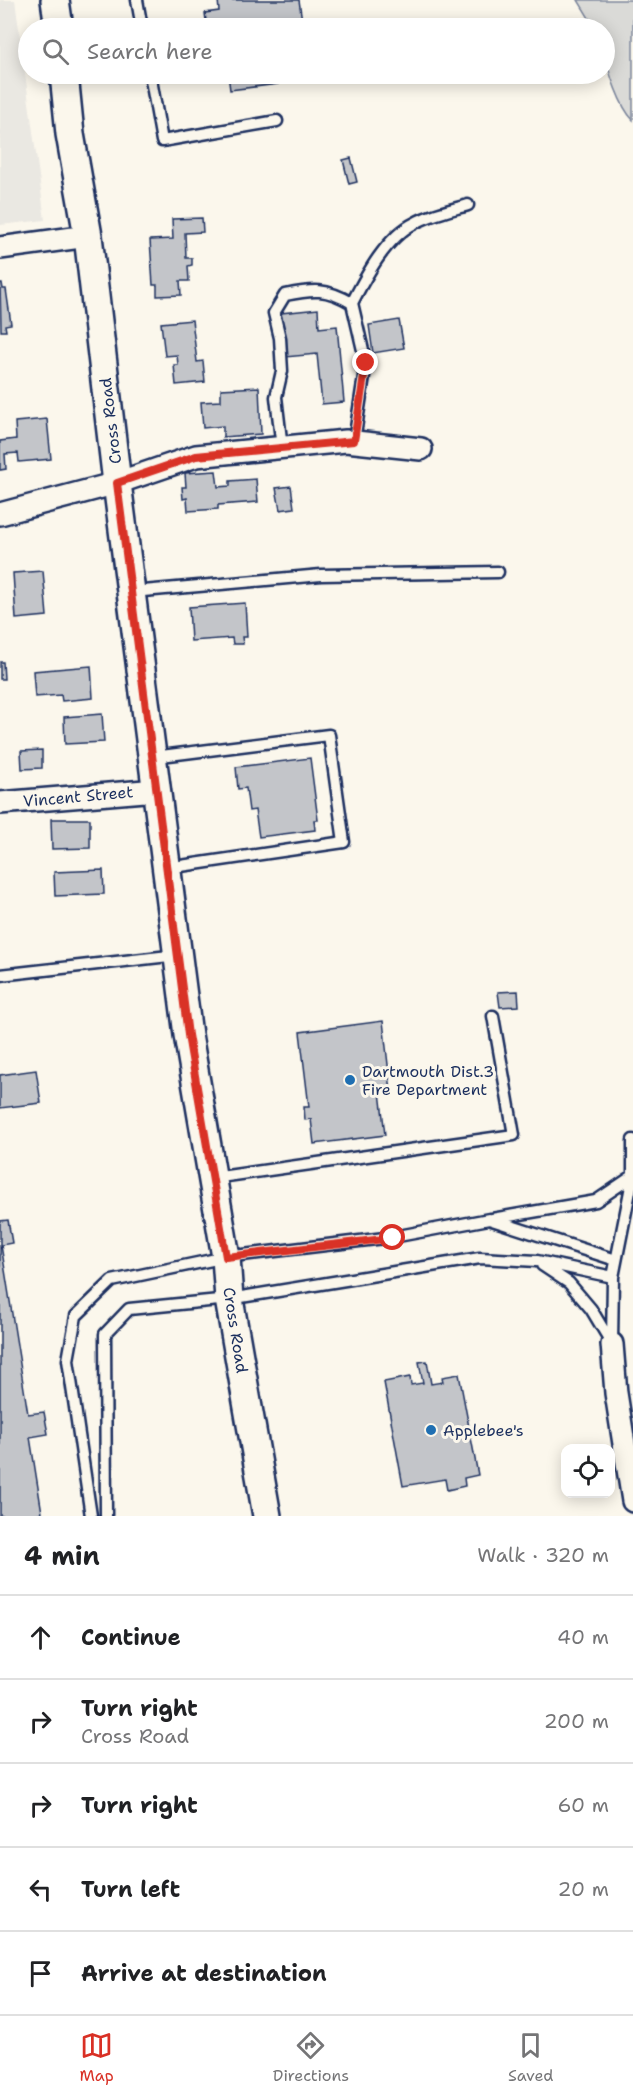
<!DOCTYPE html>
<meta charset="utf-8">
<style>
body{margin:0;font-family:"Shantell Sans",sans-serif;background:#f6f6f6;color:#202124}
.controls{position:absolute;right:18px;bottom:18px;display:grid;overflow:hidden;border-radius:12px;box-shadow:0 3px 15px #0003}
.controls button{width:54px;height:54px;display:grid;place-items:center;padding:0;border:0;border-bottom:2px solid #e0e0e0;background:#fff;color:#202124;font:30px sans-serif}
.stop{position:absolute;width:18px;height:18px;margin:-14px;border:4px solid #d93025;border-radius:50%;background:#fff}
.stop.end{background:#d93025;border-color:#fff;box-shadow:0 2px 6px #0008}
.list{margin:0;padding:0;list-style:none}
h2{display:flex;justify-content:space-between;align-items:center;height:78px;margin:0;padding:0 24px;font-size:26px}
h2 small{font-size:20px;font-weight:400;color:#757577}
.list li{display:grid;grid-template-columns:39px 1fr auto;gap:18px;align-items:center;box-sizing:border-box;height:84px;padding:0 24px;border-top:2px solid #e0e0e0}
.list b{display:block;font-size:22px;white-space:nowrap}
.list p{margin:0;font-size:20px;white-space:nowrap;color:#757577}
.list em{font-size:20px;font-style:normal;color:#757577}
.icon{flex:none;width:33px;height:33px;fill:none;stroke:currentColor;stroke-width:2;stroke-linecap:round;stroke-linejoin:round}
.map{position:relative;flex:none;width:633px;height:1516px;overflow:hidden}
.search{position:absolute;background:#fff;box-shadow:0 3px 15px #0003;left:18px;right:18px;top:18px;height:66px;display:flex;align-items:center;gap:15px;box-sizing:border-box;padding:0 21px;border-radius:33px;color:#757577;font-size:22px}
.sheet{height:498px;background:#fff}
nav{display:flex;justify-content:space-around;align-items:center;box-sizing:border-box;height:84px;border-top:2px solid #e0e0e0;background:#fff;font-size:16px;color:#757577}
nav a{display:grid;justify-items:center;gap:3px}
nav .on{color:#d93025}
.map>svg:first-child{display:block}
</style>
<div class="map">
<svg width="633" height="1516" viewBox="0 0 633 1516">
<rect width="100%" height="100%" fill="#fbf7ec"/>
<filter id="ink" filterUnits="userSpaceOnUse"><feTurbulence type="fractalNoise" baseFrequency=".0167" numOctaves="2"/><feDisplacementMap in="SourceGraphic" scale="12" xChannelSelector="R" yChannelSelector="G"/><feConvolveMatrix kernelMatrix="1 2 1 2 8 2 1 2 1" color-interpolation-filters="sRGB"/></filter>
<g filter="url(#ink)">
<!-- built -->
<path fill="#eae8e2" d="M0,0H15L45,220L0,225Z"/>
<!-- green -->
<path fill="#dadad7" stroke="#7a849a" stroke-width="1.5" d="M578,0H633V120C620,107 608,71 605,53C603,45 604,36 604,28H595Z"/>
<!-- building -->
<path fill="#c3c5c9" stroke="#1b2f5e" stroke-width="1.5" d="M218,0H299L303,28H207L205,13L219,11Z
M228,74H277L278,84L230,90Z
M351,158L357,182L349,184L343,160Z
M202,218L203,232L185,233L186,258H192V265L188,266L189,281H180L181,295L157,296V285H153L150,240L173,239L172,219Z
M0,283H2L3,289H6L11,324L5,325L6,331H1Z
M318,309L319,328L337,326L344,402L322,404L317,354L285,357L281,313Z
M192,320L197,362L203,361L205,382L176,385L174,365H178L177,355L165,356L161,323Z
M399,320L404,348L373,353L369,325Z
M259,387L261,434L223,437V426L203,428L201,402L221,401V389Z
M47,419L51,459L19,462L18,453L5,454L6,469L0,470V441L16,439L15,422Z
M216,471L218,487L230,486V481L256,479L258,502L218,505V509L188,511L187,498L183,499L182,487H186L185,473Z
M291,486L294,508L280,510L276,488Z
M43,571L47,616L16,619L13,573Z
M245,603L247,637H242L243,644H233L232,638L191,641L189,607Z
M0,662H3L4,679H0Z
M91,666L93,698L62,701L61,695L35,697L33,671Z
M102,714L104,742L65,744L64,717Z
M42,750V768L22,769L21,751Z
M310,758L318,820H314L315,830L259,837L255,810L249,811L246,788L238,789L236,767Z
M51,819H90V848L52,849Z
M103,870L104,894L55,896L54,872Z
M518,991L519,1006L500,1007L498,992Z
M383,1021L391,1091L380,1092L385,1135L314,1144L311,1119L305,1120L304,1107H309L300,1032Z
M36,1070L41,1103L0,1108V1075Z
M8,1220L12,1243L1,1245L28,1414L44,1412L48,1434L30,1437L42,1513L23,1516H0V1221Z
M427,1361L431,1384L443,1382L442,1377L459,1374L478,1475L464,1478L465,1486L447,1490L445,1479L403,1486L384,1382L410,1377L411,1385L423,1383L419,1362Z"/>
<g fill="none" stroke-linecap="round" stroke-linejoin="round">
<defs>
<path id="service" d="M137,0L142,28
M150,74L162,141L277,121
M352,303C366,276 386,237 415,223C431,214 451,210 468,205
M282,448L276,397L282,371L280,338L274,313L285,295C314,289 326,288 352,303L366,363L354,441
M132,592L321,575L498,572
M153,757L329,735L344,842L167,868
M0,975L178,955
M213,1178L514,1135L493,1016
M492,1219L596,1201L633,1176
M542,1265L569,1283L591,1309L612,1344
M612,1344L613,1277L633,1176V1140
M91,1516L68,1360L76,1316L112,1281L226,1257L393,1237L489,1219L616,1260
M106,1516L105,1334L129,1309L229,1299L480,1258L537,1261L613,1277"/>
<path id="minor" d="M0,248L88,236
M0,514L117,483L196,456L346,441L421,449
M0,803L157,790
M612,1344L616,1393L633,1501"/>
<path id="tertiary" d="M55,0L59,28
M64,74L70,134L88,236L117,483L188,1035L226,1257L229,1299L267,1516"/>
</defs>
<!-- service casing -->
<use href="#service" stroke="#1b2f5e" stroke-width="15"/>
<!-- minor casing -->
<use href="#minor" stroke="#1b2f5e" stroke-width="26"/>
<!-- tertiary casing -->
<use href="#tertiary" stroke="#1b2f5e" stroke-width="32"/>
<!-- service -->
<use href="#service" stroke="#fbf7ec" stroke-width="10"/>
<!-- minor -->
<use href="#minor" stroke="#fbf7ec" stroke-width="21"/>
<!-- tertiary -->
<use href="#tertiary" stroke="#fbf7ec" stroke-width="27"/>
</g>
</g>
<g fill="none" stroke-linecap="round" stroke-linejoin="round" filter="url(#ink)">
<!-- route -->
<path stroke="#d93025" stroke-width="8" d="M366,363L354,441L196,456L117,483L188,1035L226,1257L393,1238"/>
</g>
<!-- markers -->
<g fill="#1f6fb2" stroke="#fbf7ec" stroke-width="2">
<circle cx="350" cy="1080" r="6"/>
<circle cx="431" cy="1430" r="6"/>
</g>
<g text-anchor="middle" stroke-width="6" stroke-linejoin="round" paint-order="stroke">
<!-- street labels -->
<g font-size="16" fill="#1b2f5e" stroke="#fbf7ec">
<text transform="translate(110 421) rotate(-97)" y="6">Cross Road</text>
<text transform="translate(78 796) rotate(-5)" y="6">Vincent Street</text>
<text transform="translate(236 1330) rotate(81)" y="6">Cross Road</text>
</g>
<!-- poi labels -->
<g font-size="16" fill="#1b2f5e" stroke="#fbf7ec" text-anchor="start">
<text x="362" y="1077">Dartmouth Dist.3<tspan x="362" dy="18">Fire Department</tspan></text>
<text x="443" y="1436">Applebee's</text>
</g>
</g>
</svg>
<div class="controls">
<button><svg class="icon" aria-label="locate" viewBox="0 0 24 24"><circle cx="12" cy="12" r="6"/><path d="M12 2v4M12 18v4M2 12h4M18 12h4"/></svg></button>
</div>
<div class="stop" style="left:393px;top:1238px"></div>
<div class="stop end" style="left:366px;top:363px"></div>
<div class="search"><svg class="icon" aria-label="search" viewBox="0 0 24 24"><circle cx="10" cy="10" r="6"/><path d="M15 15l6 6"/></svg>Search here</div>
</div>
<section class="sheet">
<h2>4 min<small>Walk · 320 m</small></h2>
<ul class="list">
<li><svg class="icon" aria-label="ahead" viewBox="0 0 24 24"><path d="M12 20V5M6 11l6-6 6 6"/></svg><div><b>Continue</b></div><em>40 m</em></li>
<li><svg class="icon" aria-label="right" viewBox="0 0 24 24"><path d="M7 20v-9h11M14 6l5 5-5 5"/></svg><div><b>Turn right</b><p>Cross Road</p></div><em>200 m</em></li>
<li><svg class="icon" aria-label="right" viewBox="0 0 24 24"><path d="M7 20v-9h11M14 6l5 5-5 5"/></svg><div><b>Turn right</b></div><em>60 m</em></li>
<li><svg class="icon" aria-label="left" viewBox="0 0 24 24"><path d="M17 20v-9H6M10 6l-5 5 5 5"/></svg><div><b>Turn left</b></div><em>20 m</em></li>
<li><svg class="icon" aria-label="arrive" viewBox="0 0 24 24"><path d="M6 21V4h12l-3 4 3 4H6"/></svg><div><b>Arrive at destination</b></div></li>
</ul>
</section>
<nav>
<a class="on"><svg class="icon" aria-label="map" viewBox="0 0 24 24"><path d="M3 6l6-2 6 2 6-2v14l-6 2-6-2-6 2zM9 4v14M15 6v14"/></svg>Map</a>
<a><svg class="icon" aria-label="directions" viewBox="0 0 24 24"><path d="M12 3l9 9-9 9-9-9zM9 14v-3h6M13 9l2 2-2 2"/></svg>Directions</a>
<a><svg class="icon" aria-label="saved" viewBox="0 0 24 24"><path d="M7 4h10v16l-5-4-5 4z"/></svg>Saved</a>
</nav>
